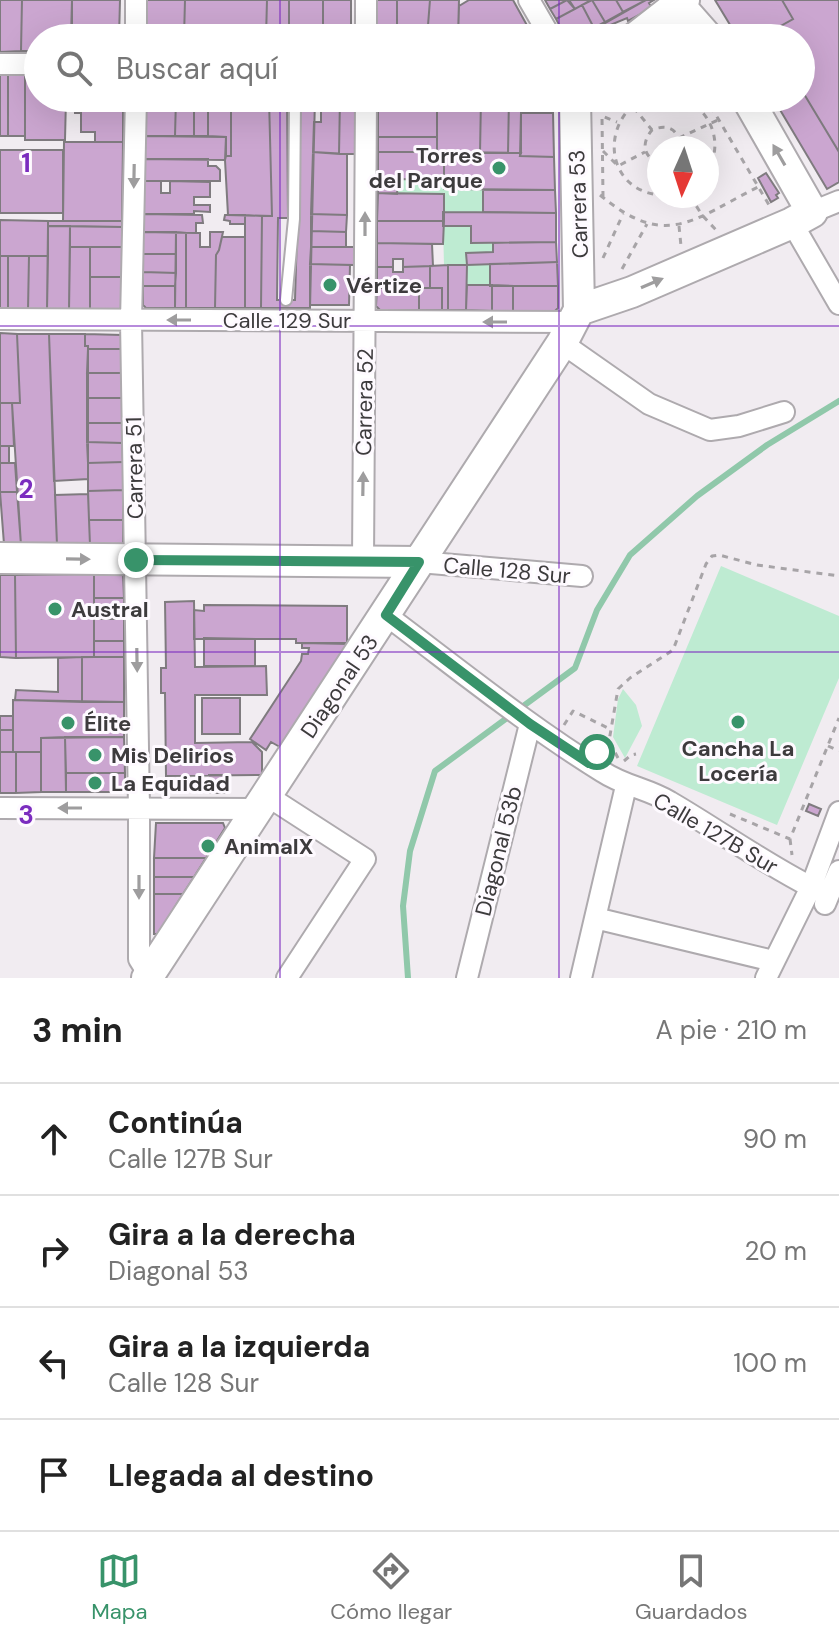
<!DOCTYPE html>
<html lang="es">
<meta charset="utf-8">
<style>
body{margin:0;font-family:"DM Sans",sans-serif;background:#f6f6f6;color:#222}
.compass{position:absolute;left:647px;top:136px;width:72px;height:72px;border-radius:50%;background:#fff;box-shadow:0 8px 32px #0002;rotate:183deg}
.stop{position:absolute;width:24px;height:24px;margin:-18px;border:6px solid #38936a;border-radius:50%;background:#fff}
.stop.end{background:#38936a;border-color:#fff;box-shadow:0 2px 8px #0008}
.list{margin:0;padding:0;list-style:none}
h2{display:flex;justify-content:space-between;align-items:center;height:104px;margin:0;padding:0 32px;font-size:34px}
h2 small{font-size:26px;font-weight:400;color:#767676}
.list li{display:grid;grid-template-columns:52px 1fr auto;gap:24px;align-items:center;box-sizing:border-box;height:112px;padding:0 32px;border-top:2px solid #e0e0e0}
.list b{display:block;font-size:30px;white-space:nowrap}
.list p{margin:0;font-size:26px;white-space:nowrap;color:#767676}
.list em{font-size:26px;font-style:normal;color:#767676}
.icon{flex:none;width:44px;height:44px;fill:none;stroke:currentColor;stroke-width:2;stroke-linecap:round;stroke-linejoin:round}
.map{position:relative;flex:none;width:839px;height:978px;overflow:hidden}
.search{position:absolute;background:#fff;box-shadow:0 8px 32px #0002;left:24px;right:24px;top:24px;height:88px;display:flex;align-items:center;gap:20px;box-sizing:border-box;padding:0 28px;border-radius:44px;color:#767676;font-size:30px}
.sheet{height:552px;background:#fff}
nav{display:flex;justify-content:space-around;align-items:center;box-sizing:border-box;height:112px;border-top:2px solid #e0e0e0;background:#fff;font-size:22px;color:#767676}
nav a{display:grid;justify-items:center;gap:4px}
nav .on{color:#38936a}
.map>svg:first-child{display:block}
</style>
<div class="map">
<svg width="839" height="978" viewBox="0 0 839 978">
<rect width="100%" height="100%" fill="#f1ecf1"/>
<!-- green -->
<path fill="#beebd2" d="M398,179L444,180V189L483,190V212H443V194H397Z
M443,226H471V243H493V252L466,253L490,264V286L467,285L466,265H444Z
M721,566L839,616V678L777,825L637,766Z
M623,689L636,705L642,726L625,758L613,737L618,699Z"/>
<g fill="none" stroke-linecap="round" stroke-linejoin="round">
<!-- stream -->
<path stroke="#90c8aa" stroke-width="6" d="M408,978L403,906L410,851L435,771L575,668L597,610L630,555L697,496L767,445L839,401"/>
</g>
<!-- building -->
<path fill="#cba6d0" stroke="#7f7b7f" stroke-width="2" d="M0,0H22L21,51L0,52Z
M22,0H72L71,38H38V51H21Z
M72,0H120L119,38H88V30H72Z
M143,0H185L184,38H143Z
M185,0H267L266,38H184Z
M267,0H289V38H266Z
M289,0H323V38H289Z
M323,0H351V38H323Z
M377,0H397V38H377Z
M397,0H430L427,38H397Z
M430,0H459L458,38H427Z
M469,0H513L534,38H458L459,6Z
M545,0H567L550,9Z
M567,0L575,9L556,19L550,9Z
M569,0H591L575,9Z
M592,0L605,22L594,28L582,5Z
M592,0H616L623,12L605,22Z
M616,0H646L623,12Z
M646,0H654L649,3L652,8L628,21L627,18L579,38Z
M715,0H782L793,19L768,33L771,38H738Z
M782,0H839V152L801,89V38H771L768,33L793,19Z
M582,5L594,28L576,38H566L556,19Z
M72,30H88V38H57H71Z
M8,74L25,75V136H8Z
M8,74V136H0V75Z
M25,75H38V98H66L65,140H25Z
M801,89L839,152V182L827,189L773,98H801Z
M75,98H123V142H95V132H81V113H75Z
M143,98H176L175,136H143Z
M176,98H194V136H175Z
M194,98H208V136H194Z
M208,98H231V156H226V137L208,136Z
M231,98H269L272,216L228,215L225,160L226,156H231Z
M269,98H287L288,218H278L277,300H295L301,98H315L310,308H261L262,216H272Z
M315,98H340L339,154L313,152L314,122H321V106H314Z
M340,98H355V154H339Z
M378,98H402V111H421V98H437V137H378Z
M437,98H456V111H473V98H481L480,153L437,152Z
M481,98H509L508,153H480Z
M509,98H521V153H508Z
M521,98H553V113H521Z
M521,113H553L554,157L520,156Z
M143,136L226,137L225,160L143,159Z
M378,137H437V152H378Z
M64,142H123L122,221H63Z
M0,150H63V213H0Z
M313,152L347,154V215L311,214Z
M378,152H444V180L398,179L397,194L378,193Z
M444,152L521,153L520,156L554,157L555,190L444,189Z
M143,159H208V166H216L220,170V181H143Z
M766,173L779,193L776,195L778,198L771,202L758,178Z
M143,181H161V193H170V181L210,182V197H194V205H210V212L194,211V214H143Z
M483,190H555L556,213L483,212Z
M378,193L444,194V221H377Z
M443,212L556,213V242L471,243V226H443Z
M143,214L202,215L203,223H196V233L143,232Z
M311,214L347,215L346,232L311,231Z
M225,215H245V224H230V221L224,220Z
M245,215L262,216L261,308H245Z
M0,220L48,221V256H0Z
M48,221H122V227L48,226Z
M377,221H444L443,244L377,243Z
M48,226H70L69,310H47Z
M70,226L122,227V247H70Z
M311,231L346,232V247H311Z
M143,232H176V254H143Z
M176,232L186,233V308H175Z
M210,232H223L219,250L216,255L215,308H186V233H200V247H210Z
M222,237H245V308H215L216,255L219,250Z
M556,242L557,262L467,265L466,253L493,252V243Z
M377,243L432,244L433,266L403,267V259H393V267H377Z
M70,247H90V310H69Z
M90,247H122V277H90Z
M311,247H354V265L310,264Z
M143,254H176V273L143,272Z
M0,256H8V310H0Z
M8,256H29L28,310H8Z
M29,256H48L47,310H28Z
M557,262L558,286H490V264Z
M310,264L350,265L349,305H310Z
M448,265H467L466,310H448Z
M448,265V310H442V288H430V266Z
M430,266V288H377V267H393V272H403V267Z
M143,272L176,273L175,286H143Z
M90,277H122V310H90Z
M467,285H492V311L466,310Z
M492,285L513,286V311H492Z
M143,286H175V308H146L143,305Z
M513,286H558V308L555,311H513Z
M377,288H419V310H380L376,306Z
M419,288H442V310H419Z
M0,333L17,334L20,403H0Z
M17,334H49L57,545H21L12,403H20Z
M49,334H85V346H88V479L54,481Z
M85,334L122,335V349H88V346H85Z
M88,349H122V373H87Z
M87,373H122V398H87Z
M87,398H122V423H87Z
M0,403H12L14,446H0Z
M87,423H122V443L87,442Z
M87,442L122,443L123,462L88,463Z
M0,446H9V463H0Z
M123,462V490L88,491V463Z
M0,463H15L17,492H0Z
M123,490V520H89L88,491Z
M0,492H17L21,545L4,544Z
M88,494L90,545H57L55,495Z
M89,520H123V545H90Z
M94,574H123L124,598H94Z
M94,574V657L16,658L15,575Z
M0,575H15L16,658L0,657Z
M94,598H124V619H94Z
M194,601L195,667L266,666L267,695H195V743L252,742L262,752V775L166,776L165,693H161V668H166L165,602Z
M204,605L347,606V643H296V639H194V610L204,611Z
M94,619H124V641H94Z
M204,638L255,639V666H204Z
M94,641H124V657H94Z
M302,643L349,644L280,747L271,742L266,750L250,739L301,661L302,654H308L309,648H302Z
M82,657V702L15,700L16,690L58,692V658Z
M82,657H124V702H82Z
M202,698H240V734H202Z
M13,700L124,702V737L41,738V752H13Z
M0,716H13V730H0Z
M0,730H13V752H0Z
M65,737L66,792H41V738Z
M65,737H124L125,773H66Z
M0,752H16V793H0Z
M16,752H41V792L16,793Z
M66,773H125V792H66Z
M209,775H226V793H209Z
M809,804L821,809L818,816L806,811Z
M156,823H223L225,828L206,858H154Z
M154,858H206L194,877H154Z
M154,877H194L183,894H154Z
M154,894H183L158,934H154Z"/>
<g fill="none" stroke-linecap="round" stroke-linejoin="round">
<defs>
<path id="lane" d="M286,300L294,219L295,101"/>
<path id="street" d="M529,0L551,38
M136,38V0
M366,38V0
M0,64H38
M136,98L131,321L139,809V959L151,978
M812,212L839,201
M792,223L839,304
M0,319L573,322
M562,343L649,404L710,430L739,426L784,412
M363,562L366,98
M419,562L582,576
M386,615C457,668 527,725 603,772C624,786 649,789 670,802C718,830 762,862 811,887
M266,795L365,859L287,978
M0,808L257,809
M825,904L839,871
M595,918L773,961
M467,978L530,724
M581,978L626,786
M766,978L811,887L839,812"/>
<path id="secondary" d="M679,5L708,38
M635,38L684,0
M579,310L632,292L792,223L812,212L747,98
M0,558L419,562
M147,978L562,343L579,310L575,98"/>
</defs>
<!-- lane casing -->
<use href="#lane" stroke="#aeaaae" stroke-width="14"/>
<!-- street casing -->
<use href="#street" stroke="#aeaaae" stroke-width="24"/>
<!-- secondary casing -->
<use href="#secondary" stroke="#aeaaae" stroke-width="34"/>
<!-- path -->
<path stroke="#a7a4a7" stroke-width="3" stroke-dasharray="6 6" stroke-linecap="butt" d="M626,98L652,130
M643,98C600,123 605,189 659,195
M685,98C712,113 724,144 707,172
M702,98L713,110L769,205
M679,138L718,120
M603,151L618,166L645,152
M659,163C643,157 641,143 652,130C668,123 680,130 680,148
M600,195C666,250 692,220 758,187
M690,196L702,215L717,231
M603,197L602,116L617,122
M679,226L681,246
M603,258L623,214
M622,269L647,224
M564,725L573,711L608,728
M828,746L839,751
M618,758L609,741L618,689L630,678L673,650L706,564L712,556L719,555L757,565L839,576
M624,761L631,755L636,754
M730,814L790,839L839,718
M790,839L792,855"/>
<!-- lane -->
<use href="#lane" stroke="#fff" stroke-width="10"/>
<!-- street -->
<use href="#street" stroke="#fff" stroke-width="20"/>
<!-- secondary -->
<use href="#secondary" stroke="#fff" stroke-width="30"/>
</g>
<!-- one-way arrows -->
<defs><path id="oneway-solid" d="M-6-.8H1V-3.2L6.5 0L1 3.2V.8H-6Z" transform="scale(2)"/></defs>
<g fill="#9e9d9e">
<use href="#oneway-solid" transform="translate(779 155) rotate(-120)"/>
<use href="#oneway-solid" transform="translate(134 176) rotate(91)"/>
<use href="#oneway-solid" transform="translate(365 224) rotate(-90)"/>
<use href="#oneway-solid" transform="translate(652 283) rotate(-23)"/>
<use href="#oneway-solid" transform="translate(179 320) rotate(180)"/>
<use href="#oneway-solid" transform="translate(495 322) rotate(-180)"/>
<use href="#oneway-solid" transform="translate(363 484) rotate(-89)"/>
<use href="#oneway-solid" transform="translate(78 559) rotate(1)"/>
<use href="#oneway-solid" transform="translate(137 660) rotate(89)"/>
<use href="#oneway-solid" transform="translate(70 808) rotate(-180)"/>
<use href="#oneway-solid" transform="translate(139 887) rotate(90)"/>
</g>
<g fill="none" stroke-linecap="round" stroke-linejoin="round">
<!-- route -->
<path stroke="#38936a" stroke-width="10" d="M136,560L419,562L386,615L530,724L589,763L597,752"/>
</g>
<!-- grid -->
<path fill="none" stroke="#7b2cbf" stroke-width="2" stroke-opacity="0.55" d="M280,0V38M559,0V38M280,98V978M559,98V978M0,326H839M0,652H839"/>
<!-- markers -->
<g fill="#38936a" stroke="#fefaff" stroke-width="3">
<circle cx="499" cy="168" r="8"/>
<circle cx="330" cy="285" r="8"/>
<circle cx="55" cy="609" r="8"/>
<circle cx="738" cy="722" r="8"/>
<circle cx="68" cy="723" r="8"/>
<circle cx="95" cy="755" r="8"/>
<circle cx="95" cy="783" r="8"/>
<circle cx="208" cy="846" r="8"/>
</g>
<g text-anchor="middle" stroke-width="6" stroke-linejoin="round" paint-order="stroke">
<!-- poi labels -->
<g font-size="22" font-weight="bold" fill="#3d3b3d" stroke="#fefaff" text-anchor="start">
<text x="483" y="163" text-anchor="end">Torres<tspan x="483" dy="25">del Parque</tspan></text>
<text x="346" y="293">Vértize</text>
<text x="71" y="617">Austral</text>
<text x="84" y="731">Élite</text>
<text x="738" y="756" text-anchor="middle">Cancha La<tspan x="738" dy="25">Locería</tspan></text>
<text x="111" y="763">Mis Delirios</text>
<text x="111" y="791">La Equidad</text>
<text x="224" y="854">AnimalX</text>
</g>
<!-- street labels -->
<g font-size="22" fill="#3d3b3d" stroke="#fefaff">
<text transform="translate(578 204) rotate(-92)" y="8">Carrera 53</text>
<text x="287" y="328">Calle 129 Sur</text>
<text transform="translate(364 402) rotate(-89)" y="8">Carrera 52</text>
<text transform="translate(134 468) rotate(-91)" y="8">Carrera 51</text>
<text transform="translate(507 570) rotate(5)" y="8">Calle 128 Sur</text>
<text transform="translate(339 686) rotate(-56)" y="8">Diagonal 53</text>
<text transform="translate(716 833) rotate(30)" y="8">Calle 127B Sur</text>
<text transform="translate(498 851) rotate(-76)" y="8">Diagonal 53b</text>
</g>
</g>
<g font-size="26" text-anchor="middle" font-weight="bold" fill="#7b2cbf" stroke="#fefaff" stroke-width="6" stroke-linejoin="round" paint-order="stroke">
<text x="26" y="172">1</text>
<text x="26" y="498">2</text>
<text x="26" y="824">3</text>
</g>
</svg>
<svg class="compass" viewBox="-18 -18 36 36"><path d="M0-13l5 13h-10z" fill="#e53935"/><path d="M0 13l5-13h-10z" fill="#767676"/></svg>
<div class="stop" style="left:597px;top:752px"></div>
<div class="stop end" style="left:136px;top:560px"></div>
<div class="search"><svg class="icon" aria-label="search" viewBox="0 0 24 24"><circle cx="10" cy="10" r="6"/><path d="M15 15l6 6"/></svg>Buscar aquí</div>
</div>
<section class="sheet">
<h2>3 min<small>A pie · 210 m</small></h2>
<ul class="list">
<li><svg class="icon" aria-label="ahead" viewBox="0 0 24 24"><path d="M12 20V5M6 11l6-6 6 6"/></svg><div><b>Continúa</b><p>Calle 127B Sur</p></div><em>90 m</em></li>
<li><svg class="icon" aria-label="right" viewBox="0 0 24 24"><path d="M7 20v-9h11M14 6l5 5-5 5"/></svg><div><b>Gira a la derecha</b><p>Diagonal 53</p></div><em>20 m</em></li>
<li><svg class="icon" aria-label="left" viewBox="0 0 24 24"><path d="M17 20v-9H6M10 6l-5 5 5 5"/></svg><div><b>Gira a la izquierda</b><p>Calle 128 Sur</p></div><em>100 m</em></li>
<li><svg class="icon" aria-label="arrive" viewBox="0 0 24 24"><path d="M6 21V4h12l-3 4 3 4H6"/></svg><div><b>Llegada al destino</b></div></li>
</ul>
</section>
<nav>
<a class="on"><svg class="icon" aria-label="map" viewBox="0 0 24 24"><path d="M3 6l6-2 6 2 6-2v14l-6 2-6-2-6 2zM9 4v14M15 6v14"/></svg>Mapa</a>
<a><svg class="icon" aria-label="directions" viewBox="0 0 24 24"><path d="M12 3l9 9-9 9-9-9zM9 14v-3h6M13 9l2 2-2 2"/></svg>Cómo llegar</a>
<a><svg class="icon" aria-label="saved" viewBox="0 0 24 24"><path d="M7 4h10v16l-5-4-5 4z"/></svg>Guardados</a>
</nav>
